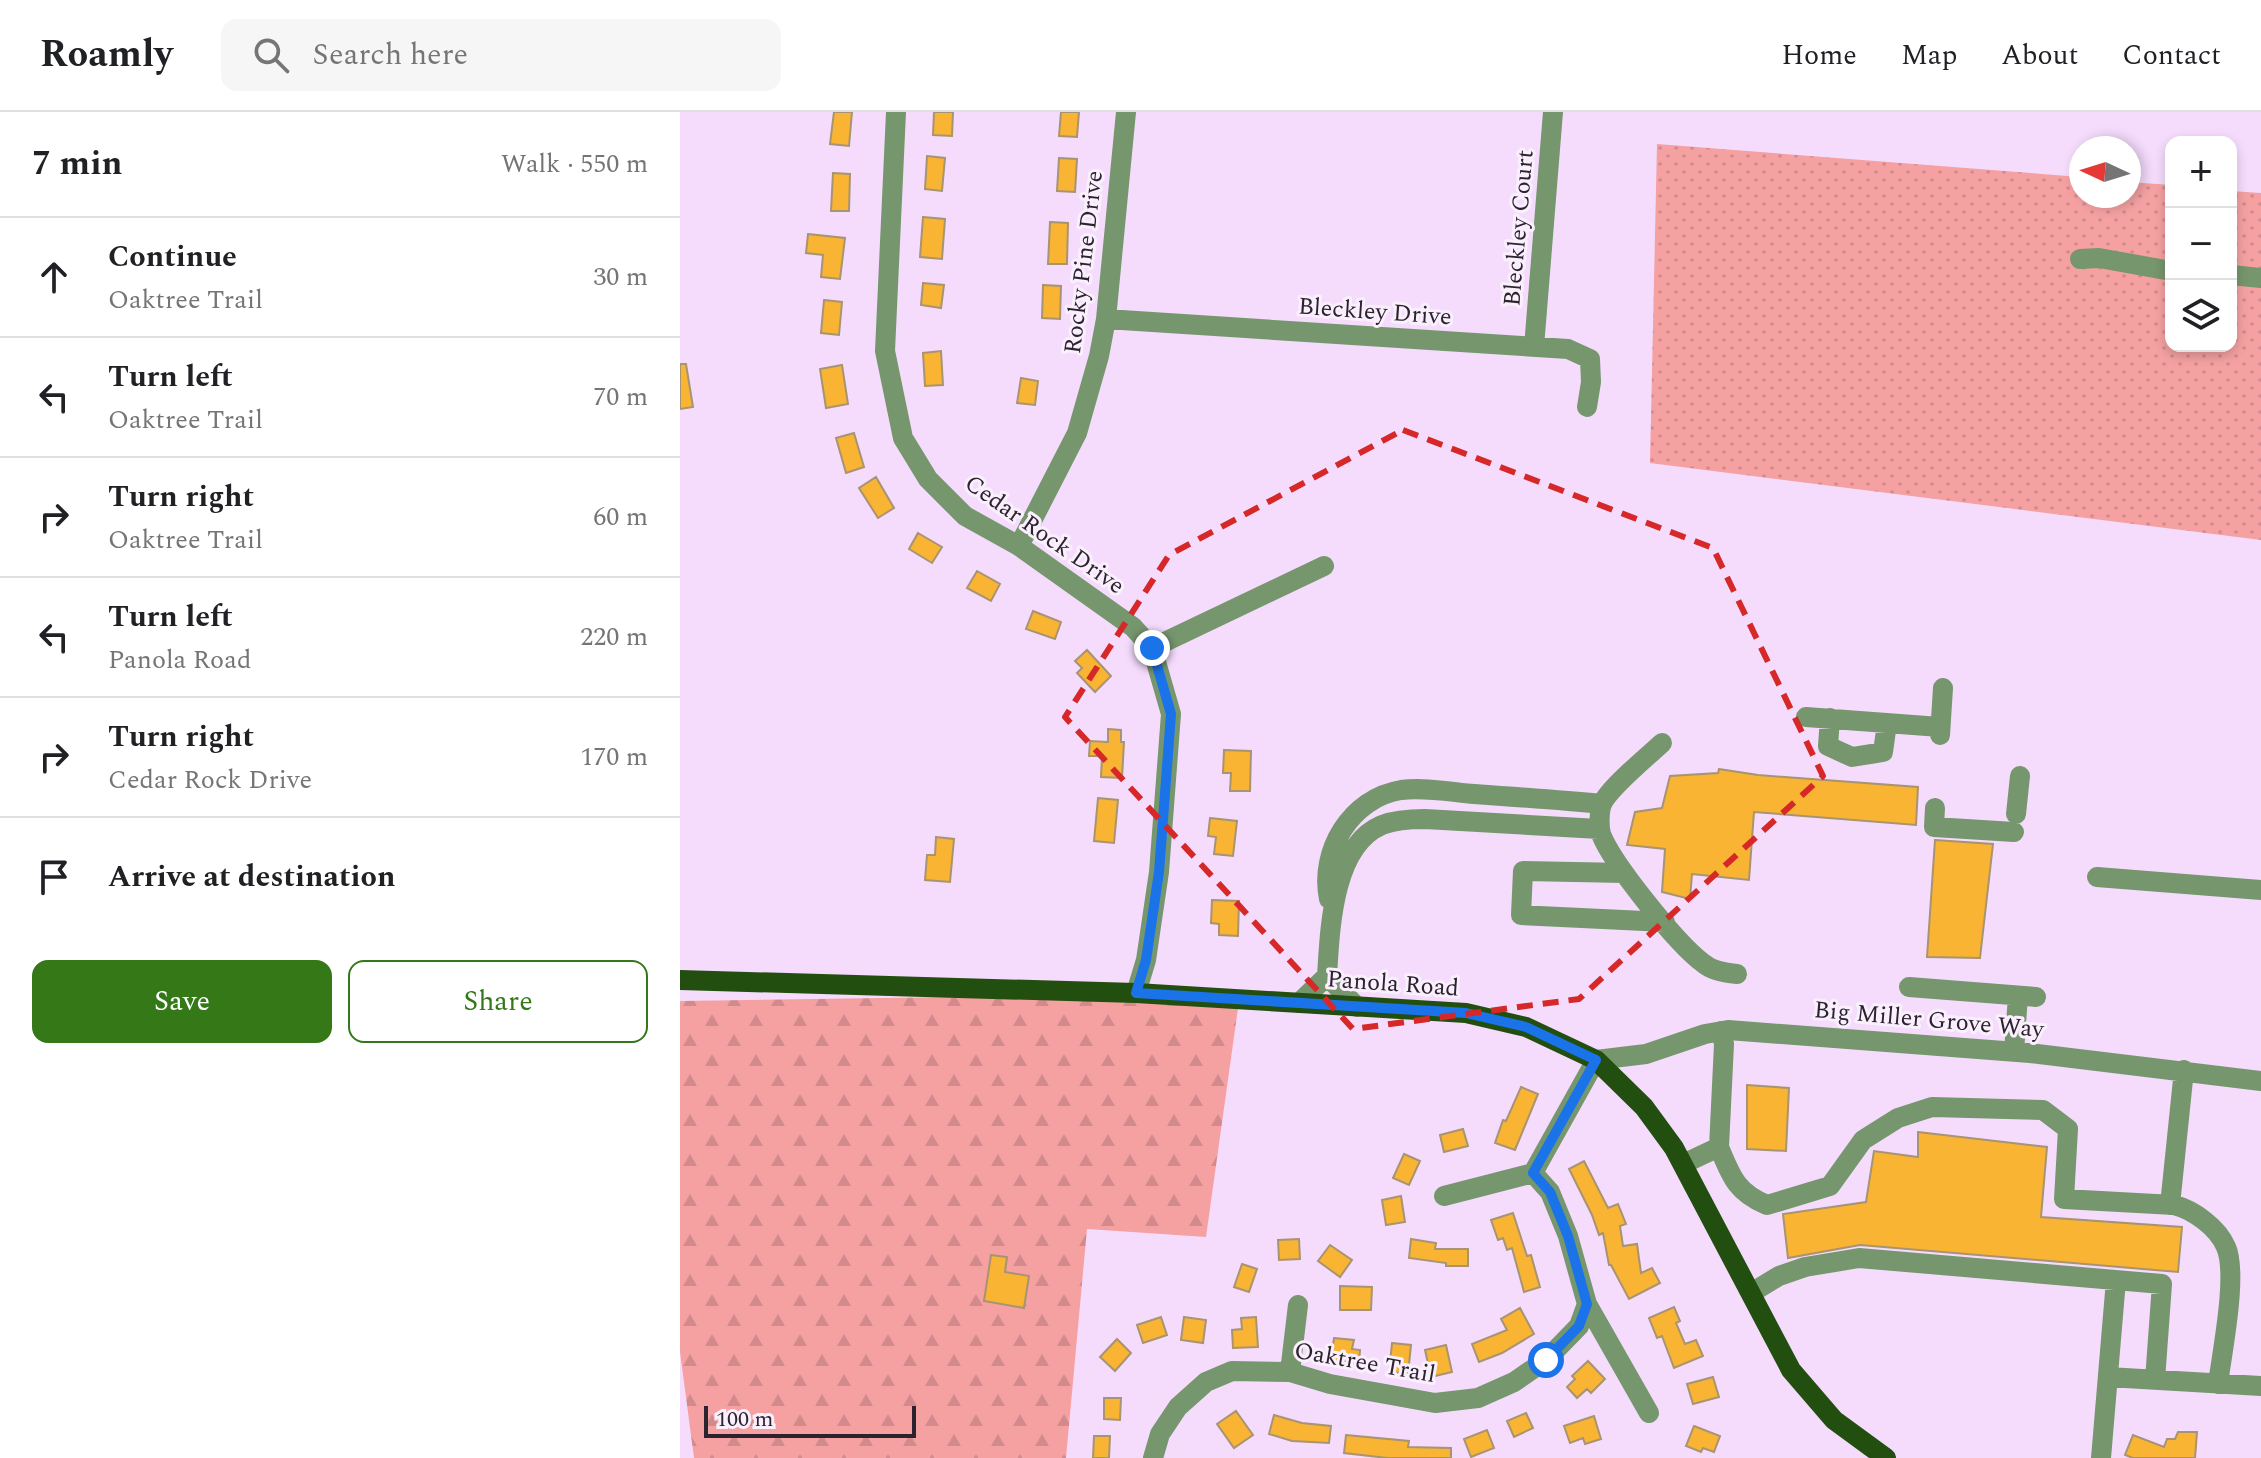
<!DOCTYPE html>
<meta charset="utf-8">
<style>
body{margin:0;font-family:Spectral,serif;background:#f6f6f6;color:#202124}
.controls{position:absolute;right:24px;top:24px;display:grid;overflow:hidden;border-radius:16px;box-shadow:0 4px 12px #0003}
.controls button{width:72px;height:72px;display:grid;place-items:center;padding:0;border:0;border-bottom:2px solid #e0e0e0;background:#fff;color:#202124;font:40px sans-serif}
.compass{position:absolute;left:1389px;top:24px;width:72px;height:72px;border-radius:50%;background:#fff;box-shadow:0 4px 12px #0003;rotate:274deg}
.scale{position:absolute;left:24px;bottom:20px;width:212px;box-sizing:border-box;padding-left:8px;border:4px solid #2d232f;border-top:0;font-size:22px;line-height:28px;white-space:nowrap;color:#2d232f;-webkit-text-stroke:6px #faeffd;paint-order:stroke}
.stop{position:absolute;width:24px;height:24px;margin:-18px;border:6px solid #1a73e8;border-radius:50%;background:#fff}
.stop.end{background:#1a73e8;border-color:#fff;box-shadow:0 2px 8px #0008}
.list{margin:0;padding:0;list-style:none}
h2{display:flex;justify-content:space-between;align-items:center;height:104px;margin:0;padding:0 32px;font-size:34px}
h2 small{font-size:26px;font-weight:400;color:#757577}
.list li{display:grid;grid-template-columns:52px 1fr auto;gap:24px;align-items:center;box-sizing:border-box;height:120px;padding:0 32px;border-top:2px solid #e0e0e0}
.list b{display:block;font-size:30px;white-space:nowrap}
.list p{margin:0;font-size:26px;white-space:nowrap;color:#757577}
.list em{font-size:26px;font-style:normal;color:#757577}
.actions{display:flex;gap:16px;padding:24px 32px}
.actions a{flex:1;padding:18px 0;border:2px solid #347818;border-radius:16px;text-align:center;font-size:28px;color:#347818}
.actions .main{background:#347818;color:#fff}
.icon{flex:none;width:44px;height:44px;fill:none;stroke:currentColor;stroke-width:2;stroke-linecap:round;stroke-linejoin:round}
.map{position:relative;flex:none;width:1581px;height:1346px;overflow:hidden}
header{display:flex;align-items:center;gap:48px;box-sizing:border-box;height:112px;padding:0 40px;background:#fff;border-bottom:2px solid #e0e0e0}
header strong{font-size:38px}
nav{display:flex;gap:44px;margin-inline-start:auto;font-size:28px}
.search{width:560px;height:72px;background:#f6f6f6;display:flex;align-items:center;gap:20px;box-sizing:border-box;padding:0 28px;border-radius:16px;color:#757577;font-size:30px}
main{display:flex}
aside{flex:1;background:#fff}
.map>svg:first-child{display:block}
</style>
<header>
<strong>Roamly</strong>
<div class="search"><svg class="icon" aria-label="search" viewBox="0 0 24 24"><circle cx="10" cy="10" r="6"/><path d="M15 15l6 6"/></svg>Search here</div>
<nav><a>Home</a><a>Map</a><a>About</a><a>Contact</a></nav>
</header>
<main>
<aside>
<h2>7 min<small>Walk · 550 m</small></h2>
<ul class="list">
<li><svg class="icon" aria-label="ahead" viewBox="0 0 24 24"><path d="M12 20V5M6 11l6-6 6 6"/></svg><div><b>Continue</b><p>Oaktree Trail</p></div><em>30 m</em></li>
<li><svg class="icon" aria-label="left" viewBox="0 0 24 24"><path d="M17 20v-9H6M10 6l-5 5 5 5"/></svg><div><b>Turn left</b><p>Oaktree Trail</p></div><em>70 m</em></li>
<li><svg class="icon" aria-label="right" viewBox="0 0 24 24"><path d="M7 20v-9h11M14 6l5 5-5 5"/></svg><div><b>Turn right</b><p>Oaktree Trail</p></div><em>60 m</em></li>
<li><svg class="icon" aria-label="left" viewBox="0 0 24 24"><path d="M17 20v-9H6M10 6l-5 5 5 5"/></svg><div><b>Turn left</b><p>Panola Road</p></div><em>220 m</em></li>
<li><svg class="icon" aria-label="right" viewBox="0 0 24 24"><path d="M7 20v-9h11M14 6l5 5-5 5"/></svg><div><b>Turn right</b><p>Cedar Rock Drive</p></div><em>170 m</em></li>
<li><svg class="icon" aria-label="arrive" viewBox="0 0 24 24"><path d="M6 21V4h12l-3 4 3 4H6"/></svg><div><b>Arrive at destination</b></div></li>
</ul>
<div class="actions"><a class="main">Save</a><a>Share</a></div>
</aside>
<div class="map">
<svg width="1581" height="1346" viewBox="0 0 1581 1346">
<defs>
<pattern id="forest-firs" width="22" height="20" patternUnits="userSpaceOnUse" patternTransform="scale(2)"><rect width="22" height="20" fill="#f5a1a2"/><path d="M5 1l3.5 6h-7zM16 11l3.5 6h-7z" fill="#d28a8c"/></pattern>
<pattern id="park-dots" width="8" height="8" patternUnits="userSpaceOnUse" patternTransform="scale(2)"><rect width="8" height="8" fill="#f5a1a2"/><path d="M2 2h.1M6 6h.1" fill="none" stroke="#d28a8c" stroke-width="1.8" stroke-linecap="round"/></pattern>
</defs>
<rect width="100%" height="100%" fill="#f5dcfd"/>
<!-- forest -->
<path fill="url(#forest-firs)" d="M463,882L558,896L526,1125L407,1117L386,1346H14L0,1240V889Z"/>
<!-- park -->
<path fill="url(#park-dots)" d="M977,32L1401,65V84H1449V70L1491,73V234H1551V79L1581,81V428L970,351Z"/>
<!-- building -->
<path fill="#f8b432" stroke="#a89373" stroke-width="2" d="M154,0H172L169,34L150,32Z
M254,0H273L272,24L253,23Z
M381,0H399L397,25L379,24Z
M247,44L265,46L262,79L245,77Z
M379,46L397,47L395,80L377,79Z
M153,61L170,62L169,99H151Z
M243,105L265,107L262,147L240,145Z
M370,110L388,111L387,152H368Z
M128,122L165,126L160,167L141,165L143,143L126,141Z
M243,171L264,173L261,196L241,193Z
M363,173L381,174L380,207L362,206Z
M144,188L162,190L159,223L141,221Z
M261,239L263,273L245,274L243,241Z
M0,252H6L13,295L0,297Z
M162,253L168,292L146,296L140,257Z
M341,266L358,269L355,293L337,291Z
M174,321L184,355L166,361L156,326Z
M196,365L214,396L198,406L179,376Z
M238,421L262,435L252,451L229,437Z
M297,459L320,472L311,489L287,476Z
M353,499L381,510L375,527L346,517Z
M407,538L431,564L415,580L397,561L402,556L395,549Z
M428,617L441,618V630H444L442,666L421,665L422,644H409L410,629L428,630Z
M544,638L571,639L570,679H550L551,661H543Z
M1039,657L1078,663L1238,675L1236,713L1074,700L1069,768L1012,762L1010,787L982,780L985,737L947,733L955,700L982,696L990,664L1038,661Z
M418,686L438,688L434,731L414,729Z
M530,706L557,709L553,744L534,742L536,725L528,724Z
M256,725L274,727L270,770L245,768L247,743H255Z
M1255,728L1313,732L1300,846L1247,845Z
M532,788L559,789L558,824L539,823V812L531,811Z
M1067,973L1109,976L1106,1039L1067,1037Z
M841,975L858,982L835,1038L815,1031L823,1008L826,1009Z
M783,1017L788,1034L764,1040L760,1023Z
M1238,1020L1367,1035L1361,1105L1502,1115L1498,1160L1180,1133L1108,1146L1103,1102L1186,1090L1194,1039L1238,1045Z
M724,1042L740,1049L729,1073L713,1066Z
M904,1049L928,1096L938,1092L946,1112L940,1114L943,1134L957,1132L961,1161L972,1156L980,1171L949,1187L931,1153H929L923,1121L919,1123L912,1103L889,1057Z
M721,1084L725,1110L706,1113L702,1088Z
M833,1101L847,1144L851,1143L860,1175L844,1180L832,1136L827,1138L823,1126L818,1128L811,1108Z
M619,1127L620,1147L599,1148L598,1128Z
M731,1127L756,1131L755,1137H788V1154H766V1151L729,1146Z
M650,1133L672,1148L660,1165L638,1149Z
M311,1143L327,1145L325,1160L349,1164L344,1196L304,1189Z
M562,1152L577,1157L569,1180L554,1175Z
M660,1174L692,1175L691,1198H660Z
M994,1195L1000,1209L996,1211L1005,1232L1016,1228L1023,1244L994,1256L982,1224L977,1226L969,1206Z
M840,1196L854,1222L822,1241L799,1250L792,1232L827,1218L821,1207Z
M481,1205L487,1223L463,1231L457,1213Z
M504,1205L526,1208L523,1231L501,1228Z
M576,1205L578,1235L553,1236L552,1218L562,1217L561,1206Z
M654,1226L674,1228L672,1237L680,1238L679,1252L651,1248Z
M437,1227L451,1241L435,1259L420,1245Z
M712,1231L731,1233L728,1262L709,1260Z
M766,1233L772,1260L751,1265L745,1238Z
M908,1249L925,1267L911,1281L907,1277L897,1286L887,1275L895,1267L892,1264Z
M1033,1265L1039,1285L1013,1292L1007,1272Z
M424,1286H441L440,1308L424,1307Z
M556,1299L573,1323L554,1336L537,1312Z
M846,1301L853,1316L834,1325L827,1309Z
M594,1303L622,1311L651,1314L649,1331L612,1329L589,1322Z
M914,1304L921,1327L905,1332L903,1326L890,1331L884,1314Z
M1014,1314L1040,1324L1034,1340L1023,1336L1021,1340L1006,1334Z
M807,1318L814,1336L791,1345L784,1327Z
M1498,1320H1517L1515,1346H1453L1445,1343L1453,1323L1484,1335L1487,1327H1495Z
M666,1323L729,1329L728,1335L771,1336V1346H707L664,1341Z
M414,1324H430L429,1346H413Z"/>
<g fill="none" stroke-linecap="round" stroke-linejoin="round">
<!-- minor -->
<path stroke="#76966d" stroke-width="20" d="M216,0L205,239L223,326L248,367L285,404L339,434L453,515L472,536L491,602L479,760L466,848L456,881
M1400,147L1419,146L1491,159
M1551,163L1581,166
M426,207L888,237L910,247L911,270L907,295
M854,235L873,0
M339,434L397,321L419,244L426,207L446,0
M472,536L644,454
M1126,605L1260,615
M1150,606L1148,634L1172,645L1203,640L1207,611
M1260,623L1263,576
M982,631C968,644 929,676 922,692C919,699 919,715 921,722C932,751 997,832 1023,851C1032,859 1045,861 1057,862
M1255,696L1254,715L1334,720
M1336,702L1340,664
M944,761L843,759L841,803L985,810
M1417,765L1581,778
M649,787C639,739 671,686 721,678C745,675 771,680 794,682C837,685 880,688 922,692
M647,864L677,895
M1229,875L1356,885
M619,891L647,864C650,818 652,734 702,713C715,708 731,707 745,707L919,717
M1334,940L1338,884
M1039,1035L1044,932L1041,919
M1003,1052L1039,1035C1051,1064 1056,1080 1087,1093L1150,1074L1183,1028L1218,1006L1252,995L1363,998L1388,1017L1384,1087L1494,1093C1514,1098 1538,1116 1546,1135C1558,1162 1542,1240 1538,1272
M853,1061L916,948L966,942L1025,922L1048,918L1350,941L1581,969
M764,1084L853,1061
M1490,1093L1504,958
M1071,1181L1099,1164L1125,1155L1179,1146L1482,1172L1475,1268
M907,1192L969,1301
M610,1260L618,1193
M1428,1265L1581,1274
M473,1346L480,1322L498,1295L526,1270L552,1259L610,1260L650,1272L755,1291L798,1286L834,1270L866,1248L899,1214L907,1192L888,1124L870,1080L853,1061
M1421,1346L1436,1168"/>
<!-- major -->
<path stroke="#224f0f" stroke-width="20" d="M0,868L456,881L786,901L846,915L916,948L964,995L994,1036L1111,1258L1154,1308L1206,1346"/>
</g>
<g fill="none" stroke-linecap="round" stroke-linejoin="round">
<!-- route -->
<path stroke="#1a73e8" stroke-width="10" d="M472,536L491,602L479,760L466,848L456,881L786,901L846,915L916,948L853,1061L870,1080L888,1124L907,1192L899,1214L866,1248"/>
</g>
<!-- marked area -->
<path fill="none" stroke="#d62828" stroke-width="6" stroke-dasharray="16 10" stroke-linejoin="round" d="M723,318L1033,436L1143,664L899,887L673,917L385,605L489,443Z"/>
<g text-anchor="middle" stroke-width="6" stroke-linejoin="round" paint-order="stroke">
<!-- street labels -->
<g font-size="24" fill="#2d232f" stroke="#faeffd">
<text transform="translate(838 116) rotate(-85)" y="8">Bleckley Court</text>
<text transform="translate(403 150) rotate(-83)" y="8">Rocky Pine Drive</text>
<text transform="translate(695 199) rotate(4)" y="8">Bleckley Drive</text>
<text transform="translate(365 422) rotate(35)" y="8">Cedar Rock Drive</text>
<text transform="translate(713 871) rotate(4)" y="8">Panola Road</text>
<text transform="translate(1249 907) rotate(5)" y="8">Big Miller Grove Way</text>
<text transform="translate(685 1250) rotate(10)" y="8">Oaktree Trail</text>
</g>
</g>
</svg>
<div class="controls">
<button>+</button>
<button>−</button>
<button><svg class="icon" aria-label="layers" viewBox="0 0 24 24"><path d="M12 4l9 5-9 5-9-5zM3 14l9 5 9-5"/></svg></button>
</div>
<svg class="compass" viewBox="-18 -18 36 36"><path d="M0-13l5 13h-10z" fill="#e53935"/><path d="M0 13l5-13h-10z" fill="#757577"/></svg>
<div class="scale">100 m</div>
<div class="stop" style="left:866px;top:1248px"></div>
<div class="stop end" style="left:472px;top:536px"></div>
</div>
</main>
